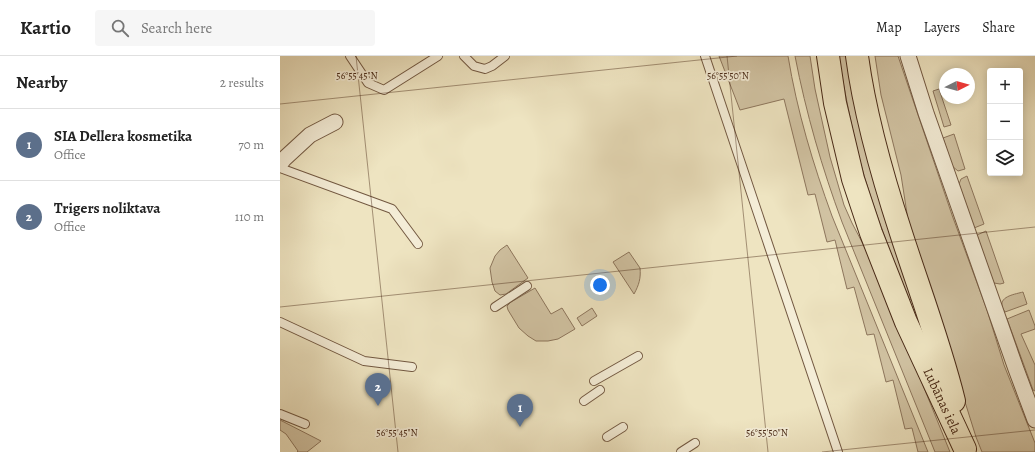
<!DOCTYPE html>
<meta charset="utf-8">
<style>
body{margin:0;font-family:Alegreya,serif;background:#f6f6f6;color:#222}
.controls{position:absolute;right:12px;top:12px;display:grid;overflow:hidden;border-radius:4px;box-shadow:0 2px 10px #0003}
.controls button{width:36px;height:36px;display:grid;place-items:center;padding:0;border:0;border-bottom:1px solid #e0e0e0;background:#fff;color:#222;font:20px sans-serif}
.compass{position:absolute;left:659px;top:12px;width:36px;height:36px;border-radius:50%;background:#fff;box-shadow:0 2px 10px #0003;rotate:84deg}
.you{position:absolute;left:320px;top:229px;width:14px;height:14px;margin:-10px;border:3px solid #fff;border-radius:50%;background:#1a73e8;box-shadow:0 0 0 6px #1a73e833}
.badge{display:grid;place-items:center;width:26px;height:26px;border-radius:50%;background:#b45309;color:#fff;font-size:13px;font-weight:700}
.pin{position:absolute;translate:-50% -33px;filter:drop-shadow(0 1px 2px #0008)}
.pin::after{content:'';position:absolute;top:21px;width:14px;height:12px;background:inherit;clip-path:polygon(0 0,100% 0,50% 100%)}
.list{margin:0;padding:0;list-style:none}
h2{display:flex;justify-content:space-between;align-items:center;height:52px;margin:0;padding:0 16px;font-size:17px}
h2 small{font-size:13px;font-weight:400;color:#767676}
.list li{display:grid;grid-template-columns:26px 1fr auto;gap:12px;align-items:center;box-sizing:border-box;height:72px;padding:0 16px;border-top:1px solid #e0e0e0}
.list b{display:block;font-size:15px;white-space:nowrap}
.list p{margin:0;font-size:13px;white-space:nowrap;color:#767676}
.list em{font-size:13px;font-style:normal;color:#767676}
.icon{flex:none;width:22px;height:22px;fill:none;stroke:currentColor;stroke-width:2;stroke-linecap:round;stroke-linejoin:round}
.map{position:relative;flex:none;width:755px;height:396px;overflow:hidden}
header{display:flex;align-items:center;gap:24px;box-sizing:border-box;height:56px;padding:0 20px;background:#fff;border-bottom:1px solid #e0e0e0}
header strong{font-size:19px}
nav{display:flex;gap:22px;margin-inline-start:auto;font-size:14px}
.search{width:280px;height:36px;background:#f6f6f6;display:flex;align-items:center;gap:10px;box-sizing:border-box;padding:0 14px;border-radius:4px;color:#767676;font-size:15px}
main{display:flex}
aside{flex:1;background:#fff}
.map>svg:first-child{display:block}
</style>
<header>
<strong>Kartio</strong>
<div class="search"><svg class="icon" aria-label="search" viewBox="0 0 24 24"><circle cx="10" cy="10" r="6"/><path d="M15 15l6 6"/></svg>Search here</div>
<nav><a>Map</a><a>Layers</a><a>Share</a></nav>
</header>
<main>
<aside>
<h2>Nearby<small>2 results</small></h2>
<ul class="list">
<li><span class="badge" style="background:#5c6f8a">1</span><div><b>SIA Dellera kosmetika</b><p>Office</p></div><em>70 m</em></li>
<li><span class="badge" style="background:#5c6f8a">2</span><div><b>Trigers noliktava</b><p>Office</p></div><em>110 m</em></li>
</ul>
</aside>
<div class="map">
<svg width="755" height="396" viewBox="0 0 755 396">
<rect width="100%" height="100%" fill="#eee4c1"/>
<filter id="stains"><feTurbulence type="fractalNoise" baseFrequency=".005" numOctaves="4"/><feColorMatrix values="0 0 0 0 .2 0 0 0 0 .09 0 0 0 0 .02 0 0 0 .5 -.17"/></filter>
<radialGradient id="worn" r=".72"><stop offset=".6" stop-color="#630" stop-opacity="0"/><stop offset="1" stop-color="#630" stop-opacity=".3"/></radialGradient>
<!-- green -->
<path fill="#d2c4a4" stroke="#8d765d" d="M439,0H508C517,55 533,108 552,160L648,396H638L632,372L625,373L613,324L606,326L594,278L587,279L574,231L567,233L555,184L547,186L535,138L528,139L504,43L460,54Z
M515,0H530L535,33L550,101L564,149L572,167L595,211L670,396H655L562,166C542,112 526,57 515,0Z
M558,0H566L633,243L629,244C611,198 593,153 580,105C571,70 565,35 558,0Z
M595,0H618L672,159L707,254L724,309L755,387V396H702L696,381L628,164L621,119L601,39Z
M659,33L671,69L664,71L653,35Z
M674,78L685,113L678,115L672,110L663,82Z
M687,120L704,168L694,172L679,128L681,123Z
M706,175L724,227L720,228L714,227L712,223L697,179Z
M227,189L248,222L226,238L220,239L215,235L212,226L210,212L215,200L220,194Z
M349,196L360,212C361,222 359,229 354,238L333,206Z
M255,232L271,258L282,252L295,273L278,283L268,285H256L248,280L239,272L228,254L227,250L231,246Z
M743,236L747,248L725,256C724,254 722,252 722,250C720,240 736,238 743,236Z
M312,252L317,260L302,270L297,262Z
M749,254L755,270V273L741,278L755,309V335L753,334L727,263Z
M0,364L41,385L27,396H17L18,395L6,378L0,374Z"/>
<g fill="none" stroke-linecap="round" stroke-linejoin="round">
<defs>
<path id="service" d="M70,0L88,27L104,34L158,0
M184,0L194,10L205,13L212,10L225,0
M425,0L558,396
M0,112L112,153L138,188
M215,251L247,230
M0,266L84,305L132,311
M314,325L358,300
M304,345L320,334
M0,358L25,368
M327,381L343,371
M401,396L415,387"/>
<path id="minor" d="M628,0L646,57L736,313L755,364
M0,108L4,103L30,79L55,66"/>
<g id="trunk">
<path id="s1" d="M548,0L555,47L573,123L591,177L626,266L685,393"/>
<path d="M577,0C585,60 602,119 621,177C639,233 660,288 674,345"/>
</g>
</defs>
<!-- service casing -->
<use href="#service" stroke="#725841" stroke-width="10"/>
<!-- minor casing -->
<use href="#minor" stroke="#725841" stroke-width="17"/>
<!-- trunk casing -->
<use href="#trunk" stroke="#482916" stroke-width="24"/>
<!-- service -->
<use href="#service" stroke="#f4edd7" stroke-width="8"/>
<!-- minor -->
<use href="#minor" stroke="#f4edd7" stroke-width="15"/>
<!-- trunk -->
<use href="#trunk" stroke="#eee4c1" stroke-width="22"/>
</g>
<!-- ticks -->
<path fill="none" stroke="#482916" stroke-width="1" stroke-opacity="0.45" d="M76,0L118,396M447,0L488,396M0,48L457,0M0,251L755,171M542,396L755,374"/>
<g text-anchor="middle" stroke-width="3.5" stroke-linejoin="round" paint-order="stroke">
<!-- street labels -->
<g font-size="14" fill="#482916" stroke="#f4edd7">
<text dy="5" stroke="none"><textPath href="#s1" startOffset="365">Lubānas iela</textPath></text>
</g>
</g>
<g font-size="10" text-anchor="middle" fill="#482916" stroke="#f4edd7" stroke-width="3.5" stroke-linejoin="round" paint-order="stroke">
<text x="77" y="23">56°55'45"N</text>
<text x="448" y="23">56°55'50"N</text>
<text x="117" y="380">56°55'45"N</text>
<text x="487" y="380">56°55'50"N</text>
</g>
<rect width="100%" height="100%" filter="url(#stains)"/>
<rect width="100%" height="100%" fill="url(#worn)"/>
</svg>
<div class="controls">
<button>+</button>
<button>−</button>
<button><svg class="icon" aria-label="layers" viewBox="0 0 24 24"><path d="M12 4l9 5-9 5-9-5zM3 14l9 5 9-5"/></svg></button>
</div>
<svg class="compass" viewBox="-18 -18 36 36"><path d="M0-13l5 13h-10z" fill="#e53935"/><path d="M0 13l5-13h-10z" fill="#767676"/></svg>
<div class="you"></div>
<div class="pin badge" style="left:240px;top:371px;background:#5c6f8a">1</div>
<div class="pin badge" style="left:98px;top:350px;background:#5c6f8a">2</div>
</div>
</main>
